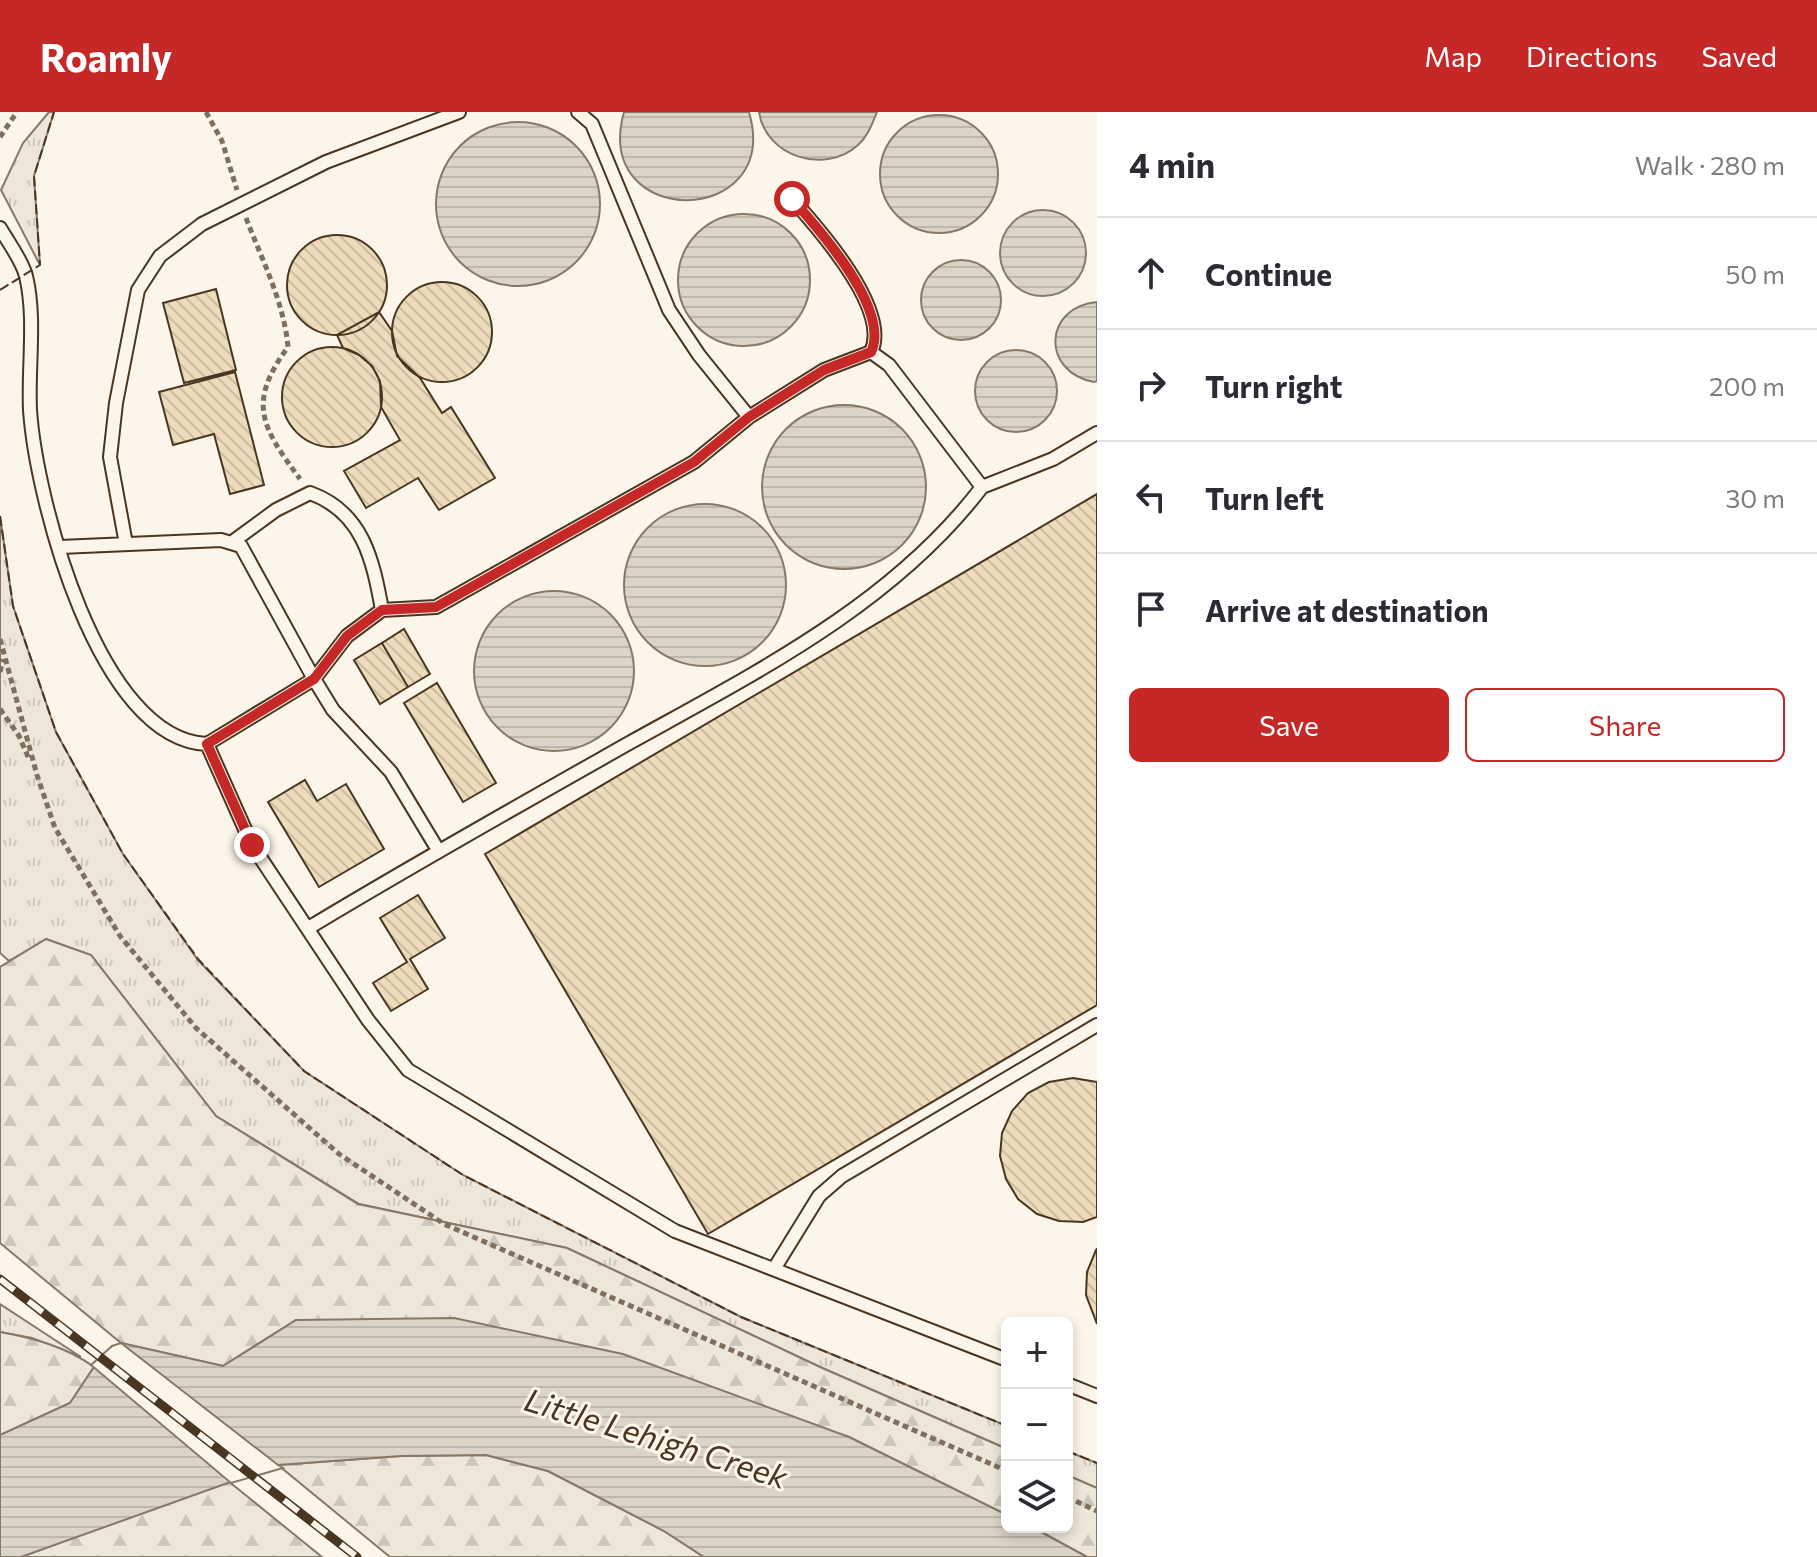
<!DOCTYPE html>
<meta charset="utf-8">
<style>
body{margin:0;font-family:Commissioner,sans-serif;background:#f2f2f3;color:#2b2b33}
.controls{position:absolute;right:24px;bottom:24px;display:grid;overflow:hidden;border-radius:12px;box-shadow:0 4px 12px #0003}
.controls button{width:72px;height:72px;display:grid;place-items:center;padding:0;border:0;border-bottom:2px solid #e1e1e2;background:#fff;color:#2b2b33;font:40px sans-serif}
.stop{position:absolute;width:24px;height:24px;margin:-18px;border:6px solid #c62828;border-radius:50%;background:#fff}
.stop.end{background:#c62828;border-color:#fff;box-shadow:0 2px 8px #0008}
.list{margin:0;padding:0;list-style:none}
h2{display:flex;justify-content:space-between;align-items:center;height:104px;margin:0;padding:0 32px;font-size:34px}
h2 small{font-size:26px;font-weight:400;color:#7c7c81}
.list li{display:grid;grid-template-columns:52px 1fr auto;gap:24px;align-items:center;box-sizing:border-box;height:112px;padding:0 32px;border-top:2px solid #e1e1e2}
.list b{display:block;font-size:30px;white-space:nowrap}
.list em{font-size:26px;font-style:normal;color:#7c7c81}
.actions{display:flex;gap:16px;padding:24px 32px}
.actions a{flex:1;padding:18px 0;border:2px solid #c62828;border-radius:12px;text-align:center;font-size:28px;color:#c62828}
.actions .main{background:#c62828;color:#fff}
.icon{flex:none;width:44px;height:44px;fill:none;stroke:currentColor;stroke-width:2;stroke-linecap:round;stroke-linejoin:round}
.map{position:relative;flex:none;width:1097px;height:1445px;overflow:hidden}
header{display:flex;align-items:center;gap:48px;box-sizing:border-box;height:112px;padding:0 40px;background:#c62828;color:#fff}
header strong{font-size:38px}
nav{display:flex;gap:44px;margin-inline-start:auto;font-size:28px}
main{display:flex}
aside{flex:1;background:#fff}
.map>svg:first-child{display:block}
</style>
<header>
<strong>Roamly</strong>
<nav><a>Map</a><a>Directions</a><a>Saved</a></nav>
</header>
<main>
<div class="map">
<svg width="1097" height="1445" viewBox="0 0 1097 1445">
<defs>
<pattern id="grass-tufts" width="24" height="20" patternUnits="userSpaceOnUse" patternTransform="scale(2)"><rect width="24" height="20" fill="#ede6d9"/><path d="M3 7l-1-3M5 7V3M7 7l1-3M15 17l-1-3M17 17v-4M19 17l1-3" fill="none" stroke="#cdc6ba"/></pattern>
<pattern id="forest-firs" width="22" height="20" patternUnits="userSpaceOnUse" patternTransform="scale(2)"><rect width="22" height="20" fill="#ede6d9"/><path d="M5 1l3.5 6h-7zM16 11l3.5 6h-7z" fill="#cdc6ba"/></pattern>
<pattern id="water-rules" width="6" height="5" patternUnits="userSpaceOnUse" patternTransform="scale(2)"><rect width="6" height="5" fill="#dcd4c6"/><path d="M0 2.5h6" fill="none" stroke="#beb7aa"/></pattern>
<pattern id="building-back-hatch" width="6" height="6" patternUnits="userSpaceOnUse" patternTransform="scale(2)"><rect width="6" height="6" fill="#ecdcbc"/><path d="M-1 5l2 2M0 0l6 6M5-1l2 2" fill="none" stroke="#ccbda1"/></pattern>
</defs>
<rect width="100%" height="100%" fill="#fbf6e9"/>
<!-- grass -->
<path fill="url(#grass-tufts)" stroke="#887966" stroke-width="2" d="M49,0H54L34,64L40,153L1,78L23,31Z
M0,404L13,494L56,620L123,742L198,848L304,959L463,1063L741,1205L1007,1314V1337L820,1255L567,1136L359,1092L216,1004L91,843L46,827L9,849L0,841Z
M0,1192L81,1245L32,1226L0,1220Z
M1067,1339L1097,1351V1376L1067,1363Z"/>
<!-- forest -->
<path fill="url(#forest-firs)" stroke="#887966" stroke-width="2" d="M46,827L91,843L216,1004L358,1092L567,1136L820,1255L1007,1337V1403L849,1325L296,1208L223,1254L121,1231L0,1131V855Z
M0,1220C33,1226 67,1235 94,1255L70,1291L0,1323Z
M486,1343L548,1359L664,1419L704,1445H390L278,1353L401,1344Z
M1067,1363L1097,1376V1445H1087L1032,1415H1067Z
M227,1368L322,1445H21Z"/>
<!-- water -->
<path fill="url(#water-rules)" stroke="#887966" stroke-width="2" d="M624,0H749C783,117 591,118 624,0Z
M759,0H877C872,12 868,24 858,33C825,63 766,45 759,0Z
M880 62a59 59 0 1 1 118 0a59 59 0 1 1-118 0Z
M436 92a82 82 0 1 1 164 0a82 82 0 1 1-164 0Z
M1000 141a43 43 0 1 1 86 0a43 43 0 1 1-86 0Z
M678 168a66 66 0 1 1 132 0a66 66 0 1 1-132 0Z
M921 188a40 40 0 1 1 80 0a40 40 0 1 1-80 0Z
M1097,190V269L1094,270C1041,260 1043,195 1097,190Z
M975 279a41 41 0 1 1 82 0a41 41 0 1 1-82 0Z
M762 375a82 82 0 1 1 164 0a82 82 0 1 1-164 0Z
M624 473a81 81 0 1 1 162 0a81 81 0 1 1-162 0Z
M474 559a80 80 0 1 1 160 0a80 80 0 1 1-160 0Z
M454,1206L623,1242L849,1325L1007,1403V1415H1032L1087,1445H704L664,1419L548,1359L486,1343L401,1344L278,1353L21,1445H0V1323L70,1291L94,1255L121,1231L223,1254L296,1208Z"/>
<!-- pier -->
<path fill="#fbf6e9" stroke="#887966" stroke-width="2" d="M121,1231L278,1353L283,1356L231,1371L91,1253L112,1234Z"/>
<!-- building -->
<path fill="url(#building-back-hatch)" stroke="#4a3520" stroke-width="2" d="M287 173a50 50 0 1 1 100 0a50 50 0 1 1-100 0Z
M392 220a50 50 0 1 1 100 0a50 50 0 1 1-100 0Z
M216,177L236,258L184,271L163,191Z
M379,200L392,219L397,244L420,266L442,301L451,295L495,366L439,398L418,366L366,396L344,359L400,328L381,295L380,269L372,254L359,243L343,236L337,223Z
M282 285a50 50 0 1 1 100 0a50 50 0 1 1-100 0Z
M235,260L264,373L230,382L214,322L173,333L159,280Z
M1097,382V893L708,1122L485,742Z
M404,517L430,562L408,575L382,531Z
M382,531L408,575L380,592L354,548Z
M437,571L496,671L463,690L404,591Z
M305,668L317,689L346,672L384,737L319,775L268,690Z
M418,783L445,826L410,847L428,877L391,899L373,871L407,850L380,806Z
M1073,966L1097,970V1105L1083,1110L1059,1109L1037,1102L1018,1087L1006,1067L1000,1044L1002,1021L1012,999L1028,981L1049,970Z
M1096,1138L1097,1137V1212L1086,1183L1087,1160Z"/>
<g fill="none" stroke-linecap="round" stroke-linejoin="round">
<defs>
<path id="service" d="M578,0L592,12L669,198L699,243L749,305L824,258L871,240L889,253L982,375L1053,347L1097,321
M792,87C819,117 891,198 871,240
M0,116C8,130 22,148 26,164C36,206 28,254 30,298C36,386 98,628 207,632L314,567L241,434L221,428L60,435
M231,431L276,398L310,381C363,400 373,448 382,498
M126,432L110,345L116,291L138,178L160,144L202,112L326,50L459,0
M207,632L252,733L368,908L408,958L675,1119L1007,1248
M438,738L391,660L333,598L314,567L347,524L382,498L436,495L694,350L749,305
M310,815C416,751 523,691 631,630C757,560 893,492 982,375
M774,1157L819,1084L842,1064L1097,913
M1067,1272L1097,1284"/>
</defs>
<!-- service casing -->
<use href="#service" stroke="#4a3520" stroke-width="16"/>
<!-- path -->
<path stroke="#7f6f5c" stroke-width="5" stroke-dasharray="6 4" stroke-linecap="butt" d="M206,0L222,29L237,78
M0,25L17,0
M246,106C262,148 284,190 288,235C247,291 261,314 300,367
M0,527L37,663L55,716L120,824L196,916L339,1042L444,1112L1007,1359
M0,560L3,547
M0,597L19,624L29,647
M1067,1385L1097,1399"/>
<!-- service -->
<use href="#service" stroke="#fbf6e9" stroke-width="12"/>
<defs>
<path id="rail" d="M0,1167L357,1445"/>
</defs>
<!-- rail casing -->
<use href="#rail" stroke="#4a3520" stroke-width="9"/>
<!-- rail -->
<use href="#rail" stroke="#fbf6e9" stroke-width="6" stroke-dasharray="18" stroke-linecap="butt"/>
<!-- fence -->
<path stroke="#4a3520" stroke-width="2" stroke-dasharray="10 4" stroke-linecap="butt" d="M0,178L40,153L34,64L54,0
M0,404L13,494L56,620L123,742L198,847L304,959L463,1063L741,1205L1007,1314
M1067,1339L1097,1351"/>
</g>
<g fill="none" stroke-linecap="round" stroke-linejoin="round">
<!-- route -->
<path stroke="#c62828" stroke-width="10" d="M252,733L207,632L314,567L347,524L382,498L436,495L694,350L749,305L824,258L871,240C891,198 819,117 792,87"/>
</g>
<g text-anchor="middle" stroke-width="6" stroke-linejoin="round" paint-order="stroke">
<!-- water labels -->
<g font-size="32" font-style="italic" fill="#4a3520" stroke="#fbf6e9">
<text transform="translate(656 1327) rotate(17)" y="11">Little Lehigh Creek</text>
</g>
</g>
</svg>
<div class="controls">
<button>+</button>
<button>−</button>
<button><svg class="icon" aria-label="layers" viewBox="0 0 24 24"><path d="M12 4l9 5-9 5-9-5zM3 14l9 5 9-5"/></svg></button>
</div>
<div class="stop" style="left:792px;top:87px"></div>
<div class="stop end" style="left:252px;top:733px"></div>
</div>
<aside>
<h2>4 min<small>Walk · 280 m</small></h2>
<ul class="list">
<li><svg class="icon" aria-label="ahead" viewBox="0 0 24 24"><path d="M12 20V5M6 11l6-6 6 6"/></svg><div><b>Continue</b></div><em>50 m</em></li>
<li><svg class="icon" aria-label="right" viewBox="0 0 24 24"><path d="M7 20v-9h11M14 6l5 5-5 5"/></svg><div><b>Turn right</b></div><em>200 m</em></li>
<li><svg class="icon" aria-label="left" viewBox="0 0 24 24"><path d="M17 20v-9H6M10 6l-5 5 5 5"/></svg><div><b>Turn left</b></div><em>30 m</em></li>
<li><svg class="icon" aria-label="arrive" viewBox="0 0 24 24"><path d="M6 21V4h12l-3 4 3 4H6"/></svg><div><b>Arrive at destination</b></div></li>
</ul>
<div class="actions"><a class="main">Save</a><a>Share</a></div>
</aside>
</main>
